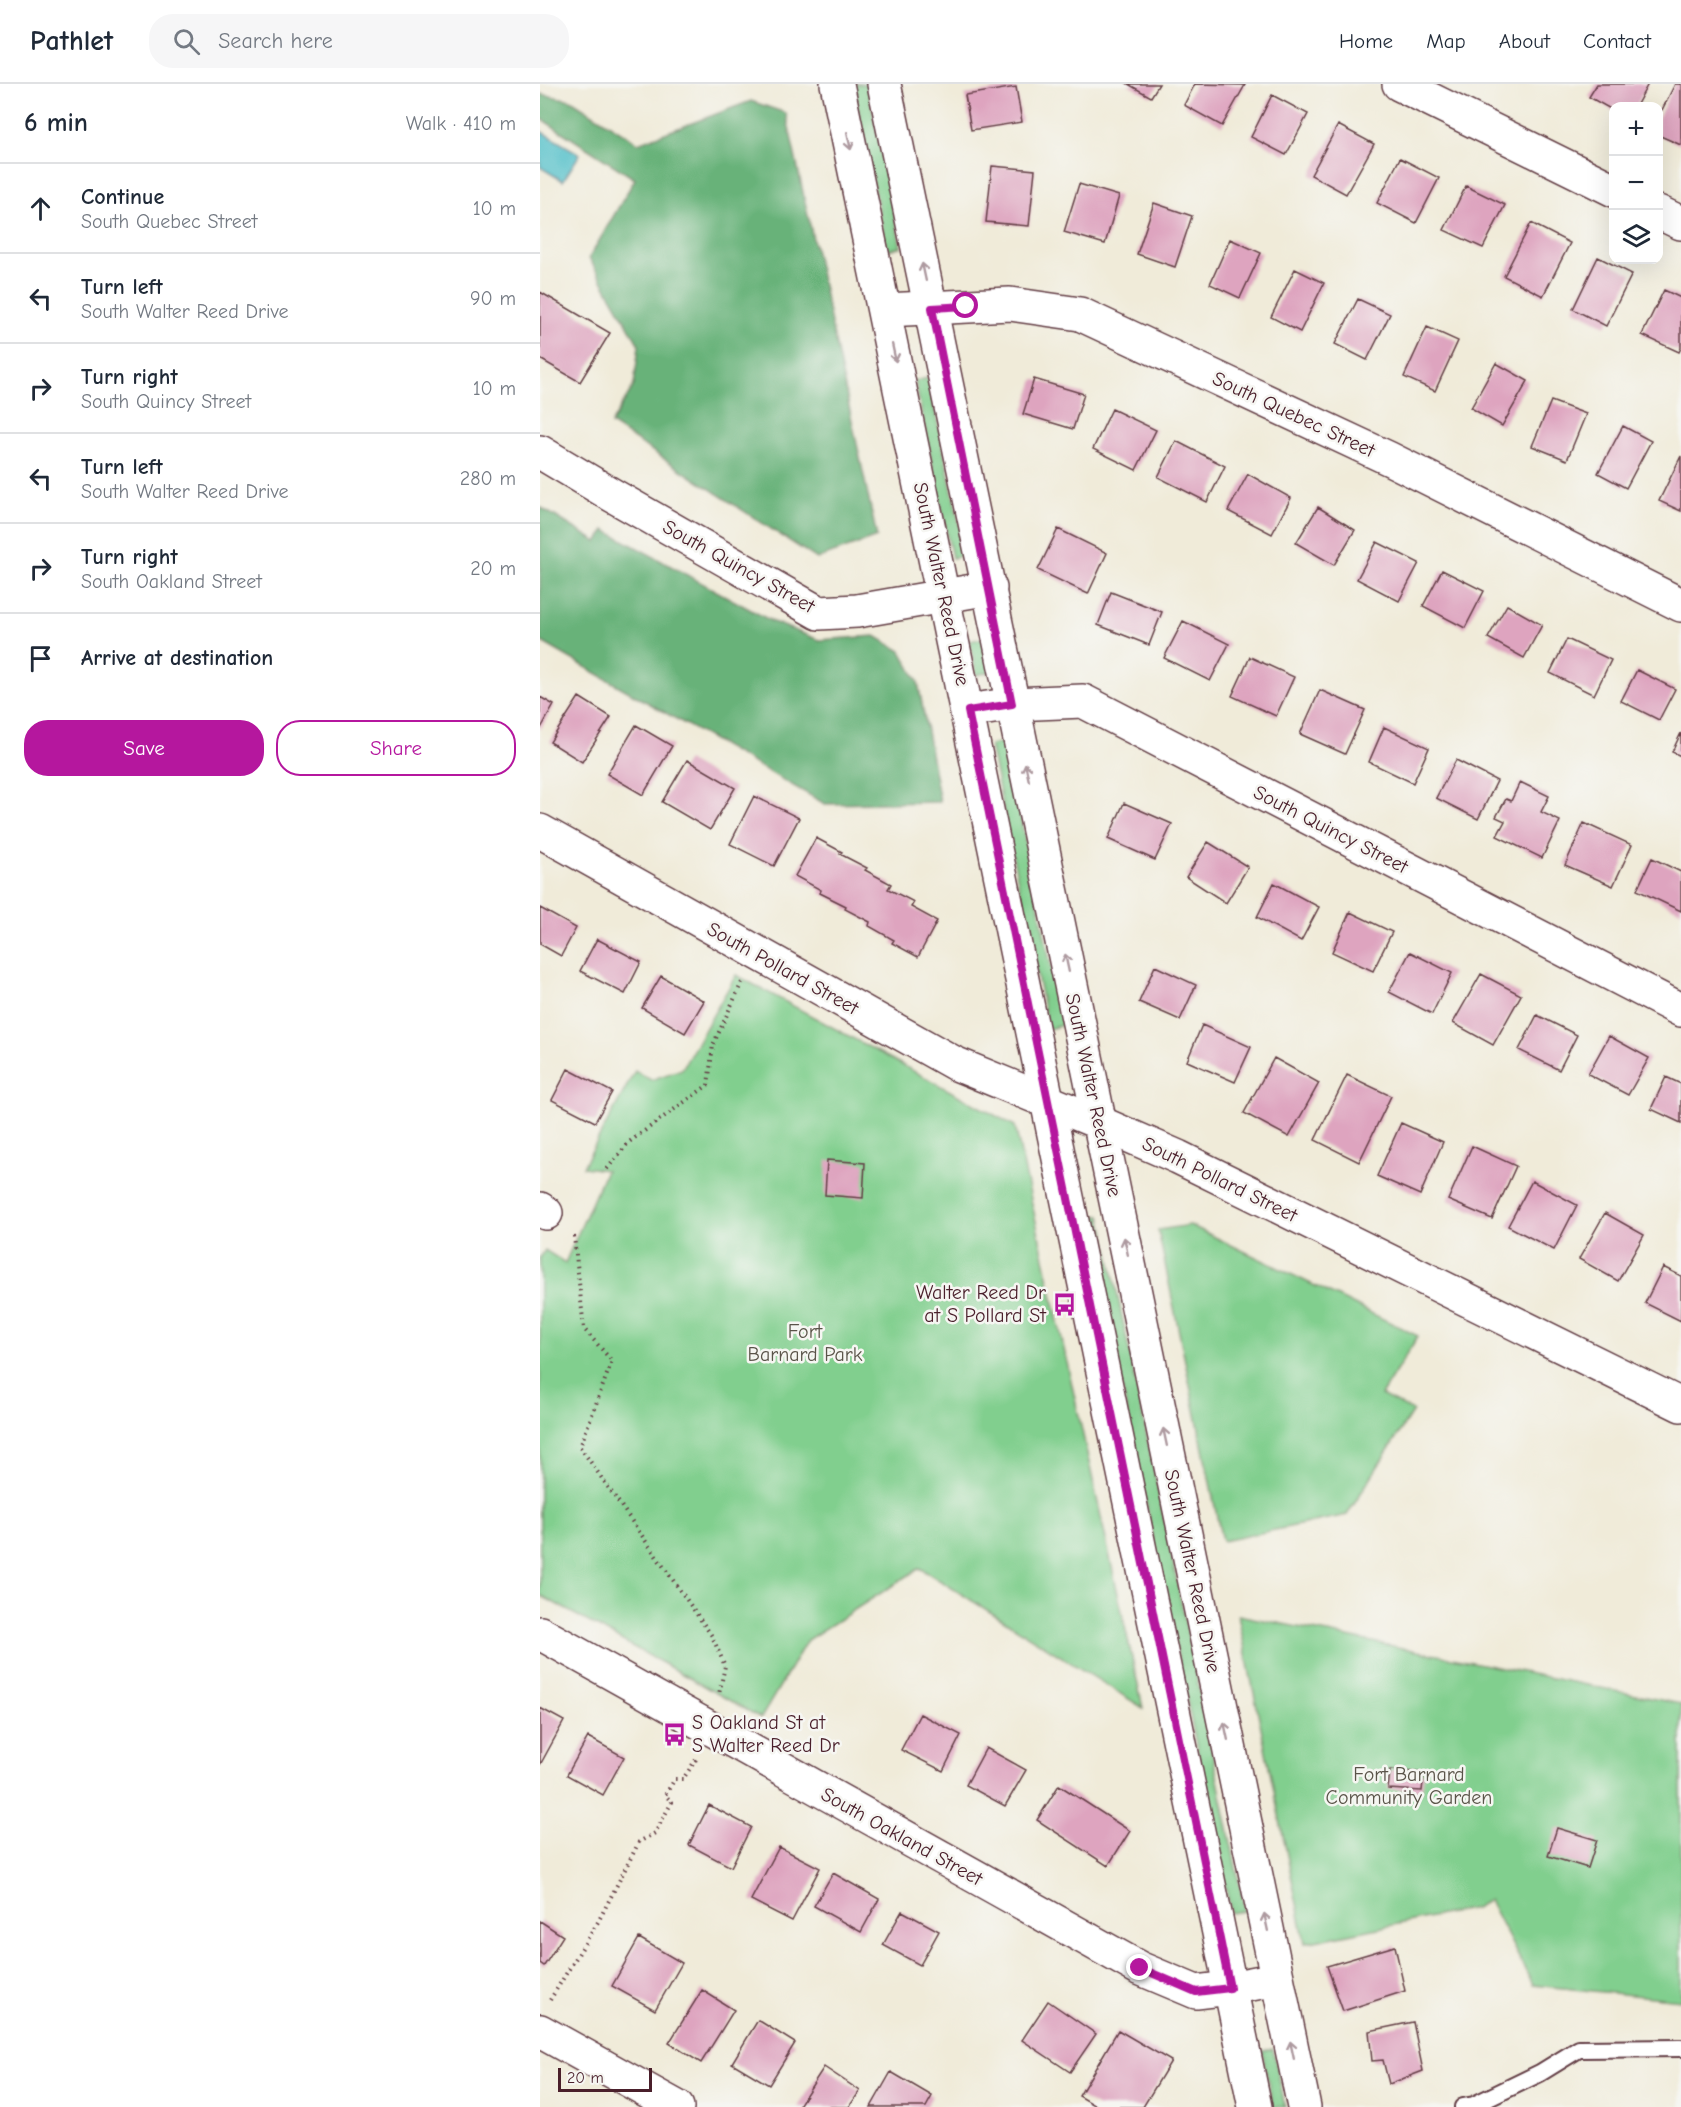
<!DOCTYPE html>
<meta charset="utf-8">
<style>
body{margin:0;font-family:"Comic Neue",sans-serif;background:#f6f6f7;color:#1f2937}
.controls{position:absolute;right:18px;top:18px;display:grid;overflow:hidden;border-radius:12px;box-shadow:0 6px 24px #0002}
.controls button{width:54px;height:54px;display:grid;place-items:center;padding:0;border:0;border-bottom:2px solid #e0e1e3;background:#fff;color:#1f2937;font:30px sans-serif}
.scale{position:absolute;left:18px;bottom:15px;width:94px;box-sizing:border-box;padding-left:6px;border:3px solid #4a1f2b;border-top:0;font-size:16px;line-height:21px;white-space:nowrap;color:#4a1f2b;-webkit-text-stroke:4px #f6f6f2;paint-order:stroke}
.stop{position:absolute;width:18px;height:18px;margin:-14px;border:4px solid #b5179e;border-radius:50%;background:#fff}
.stop.end{background:#b5179e;border-color:#fff;box-shadow:0 2px 6px #0008}
.list{margin:0;padding:0;list-style:none}
h2{display:flex;justify-content:space-between;align-items:center;height:78px;margin:0;padding:0 24px;font-size:26px}
h2 small{font-size:20px;font-weight:400;color:#747a83}
.list li{display:grid;grid-template-columns:39px 1fr auto;gap:18px;align-items:center;box-sizing:border-box;height:90px;padding:0 24px;border-top:2px solid #e0e1e3}
.list b{display:block;font-size:22px;white-space:nowrap}
.list p{margin:0;font-size:20px;white-space:nowrap;color:#747a83}
.list em{font-size:20px;font-style:normal;color:#747a83}
.actions{display:flex;gap:12px;padding:18px 24px}
.actions a{flex:1;padding:14px 0;border:2px solid #b5179e;border-radius:24px;text-align:center;font-size:21px;color:#b5179e}
.actions .main{background:#b5179e;color:#fff}
.icon{flex:none;width:33px;height:33px;fill:none;stroke:currentColor;stroke-width:2;stroke-linecap:round;stroke-linejoin:round}
.map{position:relative;flex:none;width:1141px;height:2023px;overflow:hidden}
header{display:flex;align-items:center;gap:36px;box-sizing:border-box;height:84px;padding:0 30px;background:#fff;border-bottom:2px solid #e0e1e3}
header strong{font-size:28px}
nav{display:flex;gap:33px;margin-inline-start:auto;font-size:21px}
.search{width:420px;height:54px;background:#f6f6f7;display:flex;align-items:center;gap:15px;box-sizing:border-box;padding:0 21px;border-radius:24px;color:#747a83;font-size:22px}
main{display:flex}
aside{flex:1;background:#fff}
.map>svg:first-child{display:block}
</style>
<header>
<strong>Pathlet</strong>
<div class="search"><svg class="icon" aria-label="search" viewBox="0 0 24 24"><circle cx="10" cy="10" r="6"/><path d="M15 15l6 6"/></svg>Search here</div>
<nav><a>Home</a><a>Map</a><a>About</a><a>Contact</a></nav>
</header>
<main>
<aside>
<h2>6 min<small>Walk · 410 m</small></h2>
<ul class="list">
<li><svg class="icon" aria-label="ahead" viewBox="0 0 24 24"><path d="M12 20V5M6 11l6-6 6 6"/></svg><div><b>Continue</b><p>South Quebec Street</p></div><em>10 m</em></li>
<li><svg class="icon" aria-label="left" viewBox="0 0 24 24"><path d="M17 20v-9H6M10 6l-5 5 5 5"/></svg><div><b>Turn left</b><p>South Walter Reed Drive</p></div><em>90 m</em></li>
<li><svg class="icon" aria-label="right" viewBox="0 0 24 24"><path d="M7 20v-9h11M14 6l5 5-5 5"/></svg><div><b>Turn right</b><p>South Quincy Street</p></div><em>10 m</em></li>
<li><svg class="icon" aria-label="left" viewBox="0 0 24 24"><path d="M17 20v-9H6M10 6l-5 5 5 5"/></svg><div><b>Turn left</b><p>South Walter Reed Drive</p></div><em>280 m</em></li>
<li><svg class="icon" aria-label="right" viewBox="0 0 24 24"><path d="M7 20v-9h11M14 6l5 5-5 5"/></svg><div><b>Turn right</b><p>South Oakland Street</p></div><em>20 m</em></li>
<li><svg class="icon" aria-label="arrive" viewBox="0 0 24 24"><path d="M6 21V4h12l-3 4 3 4H6"/></svg><div><b>Arrive at destination</b></div></li>
</ul>
<div class="actions"><a class="main">Save</a><a>Share</a></div>
</aside>
<div class="map">
<svg width="1141" height="2023" viewBox="0 0 1141 2023">
<rect width="100%" height="100%" fill="#f6f6f2"/>
<filter id="ink" filterUnits="userSpaceOnUse"><feTurbulence type="fractalNoise" baseFrequency=".0167" numOctaves="2"/><feDisplacementMap in="SourceGraphic" scale="12" xChannelSelector="R" yChannelSelector="G"/><feConvolveMatrix kernelMatrix="1 2 1 2 8 2 1 2 1" color-interpolation-filters="sRGB"/></filter>
<filter id="wash" filterUnits="userSpaceOnUse"><feTurbulence type="fractalNoise" baseFrequency=".008" numOctaves="4" result="noise"/><feDisplacementMap in="SourceGraphic" scale="24" xChannelSelector="R" yChannelSelector="G"/><feGaussianBlur stdDeviation="1.35" result="paint"/><feColorMatrix in="noise" values="0 0 0 0 0 0 0 0 0 0 0 0 0 0 0 0 0 1.4 0 .05"/><feComposite in="paint" operator="in"/></filter>
<g filter="url(#wash)">
<rect width="100%" height="100%" fill="#f0ebd9"/>
<!-- green -->
<path fill="#81cf8e" stroke="#66775c" stroke-width="1.5" d="M313,0H327L361,163L347,166Z
M388,294L426,471L412,474L375,297Z
M444,554L450,588L436,591L430,557Z
M465,658L523,941L508,945L450,661Z
M196,891L475,1042L603,1624L380,1484L267,1556L221,1634L0,1511V1174L5,1166L25,1179L66,1086L43,1083L95,987L111,996L142,985Z
M561,1131L705,1827L691,1829L547,1134Z
M650,1141L878,1252L841,1311L873,1327L807,1431L682,1457L618,1146Z
M698,1531L1141,1620V1916L993,1901L949,1816L935,1824L765,1859Z
M733,1965L745,2023H733L722,1967Z"/>
<!-- forest -->
<path fill="#68b279" stroke="#596852" stroke-width="1.5" d="M0,10L31,16L98,59L211,17L246,29L337,453L277,475L71,340L94,301L99,261L49,174L95,95L0,34Z
M0,423L57,458L65,446L233,538L279,556L335,552L361,567L378,598L400,718L285,720L0,557Z"/>
<!-- water -->
<path fill="#53c0c9" stroke="#4e707a" stroke-width="1.5" d="M0,47L40,70L23,97L0,83Z"/>
<g id="blocks">
<!-- building -->
<path fill="#dea4bf" d="M588,0H619L611,13Z
M655,0L705,1L682,42L644,21Z
M1057,0H1108L1096,22H1074V27L1049,13Z
M1135,0H1141V61L1118,51V34Z
M476,3L482,38L431,46L425,11Z
M732,11L768,30L746,71L711,53Z
M798,41L834,60L806,110L771,91Z
M860,74L899,94L876,139L837,119Z
M452,82L495,86L489,142L446,138Z
M539,100L579,112L565,160L524,148Z
M926,102L965,121L943,164L904,146Z
M614,119L652,132L635,183L597,170Z
M991,139L1030,159L1003,212L964,192Z
M690,155L721,169L700,214L670,200Z
M1058,173L1092,190L1066,242L1033,225Z
M755,185L784,199L760,248L731,233Z
M1124,206L1141,214V264L1139,268L1102,251Z
M0,208L70,249L40,298L0,275Z
M818,215L850,230L827,276L795,260Z
M887,243L918,257L895,307L864,293Z
M956,279L988,297L962,342L931,324Z
M494,295L544,310L533,345L483,330Z
M1011,317L1046,330L1027,376L992,362Z
M572,325L616,346L596,386L553,365Z
M1083,342L1111,357L1086,404L1058,389Z
M636,357L685,382L667,418L618,393Z
M1141,372V427L1119,417Z
M708,390L751,414L732,450L688,427Z
M778,423L815,446L794,481L756,459Z
M518,445L567,469L548,510L498,486Z
M837,458L879,479L859,517L817,495Z
M902,486L944,507L925,544L883,522Z
M571,508L622,528L609,561L558,541Z
M967,521L1002,541L984,574L948,554Z
M643,537L689,560L670,597L624,574Z
M1027,555L1071,576L1054,611L1010,589Z
M710,573L754,593L736,632L692,612Z
M1097,586L1135,605L1119,636L1081,617Z
M780,606L825,626L805,670L760,650Z
M0,613L14,621L0,646Z
M39,613L71,633L42,678L10,658Z
M96,641L132,662L103,711L67,690Z
M844,643L889,664L873,699L829,678Z
M1141,649V672L1132,668Z
M147,676L195,704L170,746L122,718Z
M916,676L957,697L938,735L896,714Z
M980,698L1009,712L1001,728L1020,737L1002,774L957,752L965,737L956,733L966,715L971,717Z
M214,712L259,734L234,782L190,760Z
M584,719L632,740L615,776L568,755Z
M1044,739L1092,761L1073,802L1025,781Z
M276,754L302,768L300,770L327,784L325,786L351,800L348,805L374,818L371,823L397,837L378,873L352,859L354,856L329,842L330,838L305,825L306,822L280,809L281,806L255,792Z
M668,758L708,783L686,819L646,793Z
M1112,774L1141,788V827L1097,806Z
M734,799L779,823L761,857L717,833Z
M0,824L36,844L21,872L0,860Z
M810,828L852,848L833,887L792,868Z
M57,855L101,878L85,910L40,887Z
M870,868L912,889L892,930L849,908Z
M615,882L656,901L640,936L599,918Z
M941,890L981,911L953,961L913,939Z
M121,892L164,917L145,949L102,924Z
M997,931L1037,951L1019,986L979,966Z
M662,941L711,963L695,998L647,977Z
M1069,952L1109,974L1088,1011L1048,990Z
M734,974L779,999L749,1053L704,1029Z
M28,985L72,1008L55,1038L12,1016Z
M807,991L851,1012L819,1078L775,1056Z
M1126,993L1141,1000V1039L1111,1025Z
M861,1039L903,1058L880,1111L837,1092Z
M932,1062L976,1082L952,1135L908,1116Z
M287,1076L325,1079L323,1114L285,1111Z
M992,1097L1037,1121L1014,1166L968,1142Z
M1065,1129L1104,1151L1078,1197L1039,1175Z
M1123,1183L1141,1192V1237L1105,1219Z
M0,1624L24,1637L0,1681Z
M380,1630L421,1651L403,1687L361,1666Z
M48,1653L84,1673L63,1711L27,1691Z
M446,1664L486,1686L465,1722L426,1701Z
M850,1686L884,1689L882,1707L848,1705Z
M519,1701L590,1747L568,1782L497,1736Z
M169,1721L211,1743L191,1783L149,1761Z
M1017,1744L1057,1756L1048,1784L1008,1772Z
M239,1763L280,1784L252,1837L211,1816Z
M293,1789L339,1815L321,1848L274,1822Z
M362,1827L399,1847L380,1881L343,1861Z
M0,1837L23,1852L4,1882L0,1879Z
M99,1854L142,1879L115,1926L72,1902Z
M855,1862L865,1907L803,1927L787,1882Z
M162,1906L194,1926L161,1979L129,1959Z
M508,1917L556,1950L530,1988L482,1956Z
M218,1936L255,1959L229,2001L192,1979Z
M873,1938L883,1987L849,2000L843,1976L832,1977L829,1947Z
M578,1946L631,1977L603,2023H558L539,2012Z
M284,1983L320,2007L309,2023H258Z
M351,1988L392,2012L386,2023H331Z"/>
</g>
</g>
<g filter="url(#ink)">
<use href="#blocks" fill-opacity="0" stroke="#633e45" stroke-width="1.5"/>
<g fill="none" stroke-linecap="round" stroke-linejoin="round">
<defs>
<path id="lane" d="M923,2023L934,2021L1000,1989L1039,1965L1141,1964"/>
<path id="street" d="M859,0L1074,106
M1118,128L1141,139
M345,226L470,220L540,230L850,375L1141,521
M0,368L72,411L279,529L317,527L450,504
M428,627L473,620L543,617L1141,926
M0,747L414,979L560,1039L638,1073L1141,1321
M0,1125L6,1129
M0,1549L599,1884L656,1908L690,1904L737,1895
M0,1947L137,2023"/>
<path id="secondary" d="M297,0L715,2023
M344,0L764,2023"/>
</defs>
<!-- lane casing -->
<use href="#lane" stroke="#633e45" stroke-width="20"/>
<!-- street casing -->
<use href="#street" stroke="#633e45" stroke-width="36"/>
<!-- secondary casing -->
<use href="#secondary" stroke="#633e45" stroke-width="36"/>
<!-- path -->
<path stroke="#633e45" stroke-width="4" stroke-dasharray="1.5 4.5" stroke-linecap="butt" d="M67,1085L89,1058L168,1001L173,961L203,896
M34,1152L44,1245L72,1277L40,1363L172,1552L185,1582L179,1610
M10,1916L58,1838L99,1758L115,1749L132,1718L125,1711L135,1695H143L157,1674"/>
<!-- lane -->
<use href="#lane" stroke="#fff" stroke-width="16"/>
<!-- street -->
<use href="#street" stroke="#fff" stroke-width="33"/>
<!-- secondary -->
<use href="#secondary" stroke="#fff" stroke-width="33"/>
</g>
<!-- one-way arrows -->
<defs><path id="oneway-shaft" d="M-6 0H5M1.5-3L5.5 0L1.5 3" fill="none" stroke-width="1.6" stroke-linecap="round" stroke-linejoin="round" transform="scale(1.5)"/></defs>
<g stroke="#ae9aa0">
<use href="#oneway-shaft" transform="translate(309 57) rotate(78)"/>
<use href="#oneway-shaft" transform="translate(384 188) rotate(-102)"/>
<use href="#oneway-shaft" transform="translate(354 269) rotate(78)"/>
<use href="#oneway-shaft" transform="translate(487 688) rotate(-102)"/>
<use href="#oneway-shaft" transform="translate(527 879) rotate(-102)"/>
<use href="#oneway-shaft" transform="translate(586 1162) rotate(-102)"/>
<use href="#oneway-shaft" transform="translate(625 1353) rotate(-102)"/>
<use href="#oneway-shaft" transform="translate(686 1647) rotate(-102)"/>
<use href="#oneway-shaft" transform="translate(726 1838) rotate(-102)"/>
<use href="#oneway-shaft" transform="translate(752 1966) rotate(-102)"/>
</g>
</g>
<g fill="none" stroke-linecap="round" stroke-linejoin="round" filter="url(#ink)">
<!-- route -->
<path stroke="#b5179e" stroke-width="8" d="M426,222L392,224L472,620L428,627L690,1904L656,1908L600,1884"/>
</g>
<!-- icons -->
<defs>
<symbol id="bus-bare" viewBox="-9 -9 18 18"><path d="M-5-6H5V4H4V6H2V4H-2V6H-4V4H-5ZM-3.5-4V0h7V-4ZM-3.5 1.2v1.5H-2V1.2ZM2 1.2v1.5H3.5V1.2Z" fill="#b5179e" stroke="#f6f6f2" stroke-width="2.5" paint-order="stroke"/></symbol>
</defs>
<g fill-rule="evenodd">
<use href="#bus-bare" x="508" y="1204" width="33" height="33"/>
<use href="#bus-bare" x="118" y="1634" width="33" height="33"/>
</g>
<g text-anchor="middle" stroke-width="5" stroke-linejoin="round" paint-order="stroke">
<!-- street labels -->
<g font-size="20" fill="#4a1f2b" stroke="#f6f6f2">
<text transform="translate(754 330) rotate(25)" y="7">South Quebec Street</text>
<text transform="translate(199 482) rotate(29)" y="7">South Quincy Street</text>
<text transform="translate(402 500) rotate(78)" y="7">South Walter Reed Drive</text>
<text transform="translate(791 745) rotate(27)" y="7">South Quincy Street</text>
<text transform="translate(243 884) rotate(29)" y="7">South Pollard Street</text>
<text transform="translate(554 1011) rotate(78)" y="7">South Walter Reed Drive</text>
<text transform="translate(680 1095) rotate(26)" y="7">South Pollard Street</text>
<text transform="translate(653 1487) rotate(78)" y="7">South Walter Reed Drive</text>
<text transform="translate(362 1752) rotate(29)" y="7">South Oakland Street</text>
</g>
<!-- poi labels -->
<g font-size="20" fill="#4a1f2b" stroke="#f6f6f2" text-anchor="end">
<text x="506" y="1215">Walter Reed Dr<tspan x="506" dy="23">at S Pollard St</tspan></text>
<text x="152" y="1645" text-anchor="start">S Oakland St at<tspan x="152" dy="23">S Walter Reed Dr</tspan></text>
</g>
<!-- park labels -->
<g font-size="20" fill="#5a5449" stroke="#f6f6f2">
<text x="265" y="1254">Fort<tspan x="265" dy="23">Barnard Park</tspan></text>
<text x="869" y="1697">Fort Barnard<tspan x="869" dy="23">Community Garden</tspan></text>
</g>
</g>
</svg>
<div class="controls">
<button>+</button>
<button>−</button>
<button><svg class="icon" aria-label="layers" viewBox="0 0 24 24"><path d="M12 4l9 5-9 5-9-5zM3 14l9 5 9-5"/></svg></button>
</div>
<div class="scale">20 m</div>
<div class="stop" style="left:426px;top:222px"></div>
<div class="stop end" style="left:600px;top:1884px"></div>
</div>
</main>
